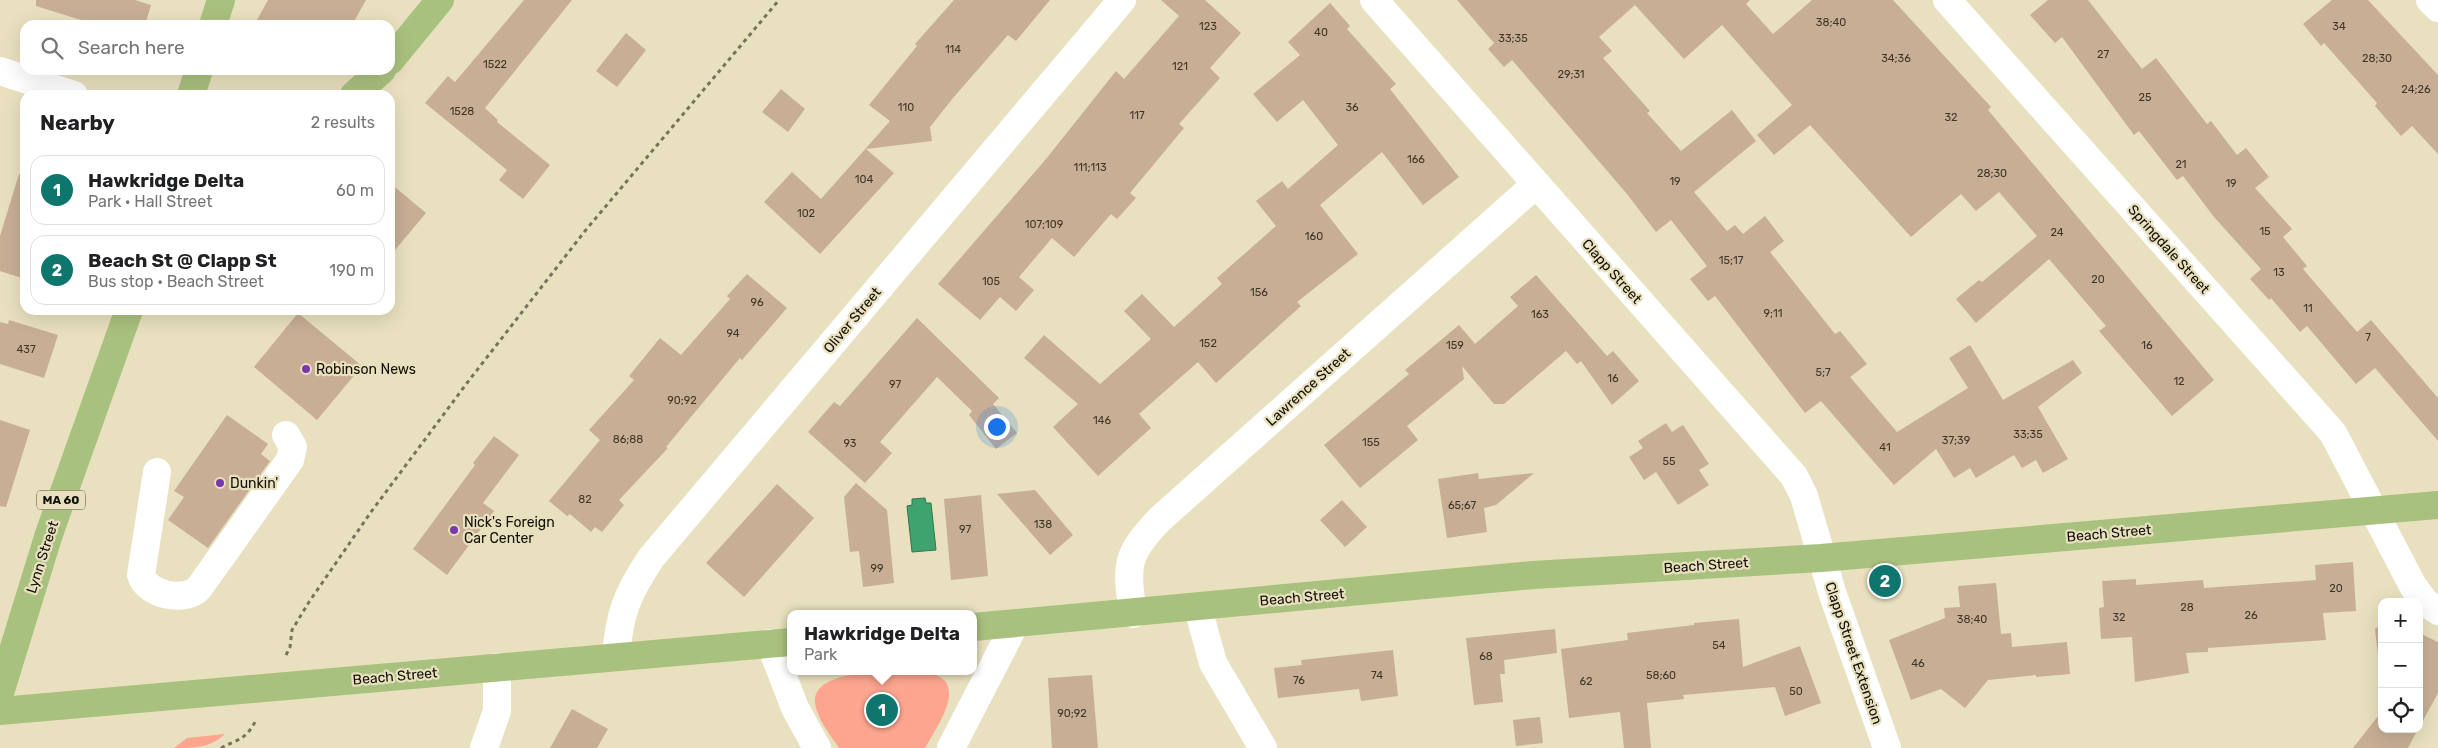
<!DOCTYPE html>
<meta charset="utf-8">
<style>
body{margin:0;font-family:Rubik,sans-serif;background:#f2f2f2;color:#202124}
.controls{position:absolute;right:15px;bottom:15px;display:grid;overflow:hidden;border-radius:10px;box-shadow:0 5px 20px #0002}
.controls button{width:45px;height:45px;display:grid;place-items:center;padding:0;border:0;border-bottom:1px solid #e0e0e0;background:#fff;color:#202124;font:25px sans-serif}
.you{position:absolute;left:996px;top:426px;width:18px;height:18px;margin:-12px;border:4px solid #fff;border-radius:50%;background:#1a73e8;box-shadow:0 0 0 8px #1a73e833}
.badge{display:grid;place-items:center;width:32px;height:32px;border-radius:50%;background:#0f766e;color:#fff;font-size:16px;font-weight:700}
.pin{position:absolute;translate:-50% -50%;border:2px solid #fff;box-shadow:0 1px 5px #0006}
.popup{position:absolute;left:787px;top:610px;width:190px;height:65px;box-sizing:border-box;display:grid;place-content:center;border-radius:10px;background:#fff;filter:drop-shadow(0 1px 4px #0005);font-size:16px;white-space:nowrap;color:#757577}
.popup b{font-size:19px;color:#202124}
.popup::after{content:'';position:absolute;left:50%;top:100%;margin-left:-10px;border:10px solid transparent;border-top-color:#fff}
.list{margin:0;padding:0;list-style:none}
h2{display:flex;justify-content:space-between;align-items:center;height:65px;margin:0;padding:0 20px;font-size:21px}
h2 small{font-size:16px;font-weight:400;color:#757577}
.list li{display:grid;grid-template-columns:32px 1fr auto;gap:15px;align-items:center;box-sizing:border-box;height:70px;margin:0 10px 10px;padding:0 10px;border:1px solid #e0e0e0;border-radius:15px}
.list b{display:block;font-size:19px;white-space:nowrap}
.list p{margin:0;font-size:16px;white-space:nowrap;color:#757577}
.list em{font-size:16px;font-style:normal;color:#757577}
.icon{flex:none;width:28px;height:28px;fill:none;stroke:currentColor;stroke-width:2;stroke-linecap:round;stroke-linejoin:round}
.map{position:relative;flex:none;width:2438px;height:748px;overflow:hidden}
.search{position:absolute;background:#fff;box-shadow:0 5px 20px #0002;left:20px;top:20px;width:375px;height:55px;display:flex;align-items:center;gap:12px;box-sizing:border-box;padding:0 18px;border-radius:15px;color:#757577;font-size:19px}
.panel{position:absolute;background:#fff;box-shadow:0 5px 20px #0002;left:20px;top:90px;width:375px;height:225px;border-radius:15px}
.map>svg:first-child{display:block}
</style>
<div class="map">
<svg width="2438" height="748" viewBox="0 0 2438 748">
<rect width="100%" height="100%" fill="#e8e0be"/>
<!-- green -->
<path fill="#fda58e" d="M909,671C975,671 944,715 925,748H839C832,737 821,724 817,711C801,668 885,673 909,671Z
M225,734C210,748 195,748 174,748L187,738Z"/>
<!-- water -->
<path fill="#3fa36f" stroke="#31764f" d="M925,498L926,503H931L936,550L912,552L907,506L912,505V499Z"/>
<!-- building -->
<path fill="#c8ae95" d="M36,0H135L151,5L145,25H97L36,6Z
M268,0H366L352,25H266L257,20Z
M524,0H572L485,108L498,120L497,122L550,165L523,199L499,180L507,170L425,103L448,76L455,82Z
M954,0H1050L1016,41L1008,35L953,98L930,127L932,141L866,149L894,173L820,254L764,202L792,172L821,199L890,121L869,105L917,46L915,44Z
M1161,0H1205L1241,33L1210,68L1220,78L1179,124L1184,128L1130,193L1136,198L1117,219L1111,214L1074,257L1052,238L1019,277L1034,290L1016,311L1000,297L980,320L938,284L1046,159L1116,71L1124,79L1179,16Z
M1457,0H1750L1746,4L1773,34L1812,0H1893L1991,107L1988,110L2214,380L2172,416L2099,331L2106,326L2049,259L1976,323L1956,299L1979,280L1982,282L2037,236L1999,192L1976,211L1961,194L1911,237L1810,125L1774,155L1757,135L1792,105L1722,25L1684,59L1635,5L1599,37L1612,51L1603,58L1650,111L1647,113L1681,151L1732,110L1756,141L1694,192L1727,231L1735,225L1743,234L1765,216L1784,241L1770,252L1835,334L1840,331L1867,364L1850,377L1897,432L1968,388L1949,358L1970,345L2003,400L2073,360L2082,373L2038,407L2068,459L2043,473L2036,460L2022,468L2014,455L1976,478L1970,468L1954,478L1936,449L1894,485L1821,401L1805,413L1715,296L1708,301L1690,279L1707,266L1671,220L1656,232L1627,194L1512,60L1504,67L1488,49L1494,43Z
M2048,0H2088L2142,69L2156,58L2207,124L2211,121L2237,155L2246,148L2269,177L2255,188L2292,229L2283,237L2307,266L2303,269L2357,332L2371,320L2438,398V441L2375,368L2356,384L2307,326L2300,332L2271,298L2269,300L2250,279L2261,269L2214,217L2183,176L2177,180L2139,131L2134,135L2062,37L2055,43L2030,15Z
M2332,0H2368L2438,75V154L2412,126L2401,136L2375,106L2377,103L2324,43L2321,46L2303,24Z
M1330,3L1350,26L1347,29L1396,84L1390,89L1459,177L1423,205L1382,152L1320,205L1358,254L1297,302L1301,306L1216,383L1198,362L1139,414L1151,428L1098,476L1053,427L1078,404L1024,358L1044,335L1100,384L1151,339L1124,311L1142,294L1174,327L1222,284L1217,278L1276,226L1256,201L1282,181L1288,189L1338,145L1303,100L1277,122L1253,94L1300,55L1288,42Z
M626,33L646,50L617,87L596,71Z
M781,89L805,109L788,132L762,112Z
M19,174L25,175V279L0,271V236Z
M390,183L426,213L390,256Z
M747,274L787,308L742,360L740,358L666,447L668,448L619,500L624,505L602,532L595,527L591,532L570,514L567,516L549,501L600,440L589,430L634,380L629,376L660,338L681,355L730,299L727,296Z
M1536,275L1607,356L1613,351L1639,381L1612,405L1581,361L1577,364L1566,351L1504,404H1494L1462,366L1464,379L1407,426L1418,440L1360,488L1324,445L1409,374L1405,370L1459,325L1475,344L1518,306L1510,297Z
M298,313L362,366L317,420L254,367Z
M917,318L999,398L993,404L1017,433L996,449L969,415L972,411L937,377L880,442L892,453L865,483L808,432L834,402L840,406Z
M9,320L58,335L44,378L0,364V322L8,324Z
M227,415L268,444L261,454L270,461L208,548L168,520L184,497L174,491Z
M0,420L30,430L6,507L0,506Z
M1666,423L1672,432L1683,425L1709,464L1699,470L1709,485L1678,505L1656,472L1644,480L1629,457L1643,448L1638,441Z
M494,436L519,455L483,503L494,511L447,575L413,549L475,465L473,463Z
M1478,473L1479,479L1534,473L1496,505L1484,508L1487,532L1447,538L1438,479Z
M856,483L887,510L894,583L863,587L859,551L850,552L844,497Z
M777,484L814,518L744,597L706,563Z
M1035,490L1073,535L1050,555L997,494Z
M981,495L988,576L951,580L944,499Z
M1342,500L1367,527L1345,547L1320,520Z
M2353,562L2356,611L2323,613L2326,640L2208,648V652L2186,653L2189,673L2135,682L2132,637L2101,639L2099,608L2104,607L2102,581L2136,579V585L2203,580L2204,588L2316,580L2315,565Z
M1996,583L2001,634L2011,633L2012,647L2067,642L2070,674L2036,677V675L1988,680L1965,708L1941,689L1911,700L1889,640L1945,618L1944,608L1960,607L1958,586Z
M1739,619L1743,667L1800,646L1821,703L1785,716L1775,687L1683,695L1684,699L1647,703L1651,748H1624L1620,712L1569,718L1561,649L1628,640L1627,633L1694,625V623Z
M2382,624V654L2378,656L2375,629Z
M1555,629L1557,653L1504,660L1505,674H1500L1503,702L1474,705L1466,638Z
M2419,633L2438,642V693L2419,728Z
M1393,650L1398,696L1361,701L1359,689L1278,698L1274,668L1302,665L1301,660Z
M1092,675L1098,748H1052L1048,678Z
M572,709L608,729L597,748H550Z
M2382,711V729H2418L2408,748H2353Z
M1540,717L1543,743L1516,746L1513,720Z"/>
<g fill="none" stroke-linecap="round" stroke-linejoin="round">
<!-- path -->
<path stroke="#77725c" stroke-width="3" stroke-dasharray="4 4" stroke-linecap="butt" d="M286,655L290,647L292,630L309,602L371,512L467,383L585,231L779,0
M221,748C238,739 246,740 256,720"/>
<!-- minor -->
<path stroke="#fff" stroke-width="28" d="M1374,0L1794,476L1804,496L1832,592L1887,748
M1947,0L2333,433L2413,586L2425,602L2438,611
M2430,0L2438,8
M0,71L74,95
M157,472L141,575C147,595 185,603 199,588L290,460L293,447L286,435
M1198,608L1213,663L1263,748
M1133,614C1126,565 1125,556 1160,519L1535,185
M770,643L795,708L817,748
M616,657C619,614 627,594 651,558L1122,0
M484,748L497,711V667
M951,748L1015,624"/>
<!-- major -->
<path stroke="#a9c17e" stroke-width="28" d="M213,25L221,0
M390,61L440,0
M191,95L199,70
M354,95L382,70
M973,627L1533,575L1821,558L2438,505
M0,693L49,534L129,310
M0,711L791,642"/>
</g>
<!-- markers -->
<g fill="#7638ad" stroke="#e8e0be" stroke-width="2">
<circle cx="306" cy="369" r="5"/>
<circle cx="220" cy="483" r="5"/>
<circle cx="454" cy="530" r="5"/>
</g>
<g text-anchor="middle" stroke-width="4.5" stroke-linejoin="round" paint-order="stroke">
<!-- number labels -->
<g font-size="11" fill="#3f3628">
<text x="1831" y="26">38;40</text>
<text x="1208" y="30">123</text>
<text x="2339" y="30">34</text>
<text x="1321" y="36">40</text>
<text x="1513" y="42">33;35</text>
<text x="953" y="53">114</text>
<text x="2103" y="58">27</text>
<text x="1896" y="62">34;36</text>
<text x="2377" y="62">28;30</text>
<text x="495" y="68">1522</text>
<text x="1180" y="70">121</text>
<text x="1571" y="78">29;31</text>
<text x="2416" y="93">24;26</text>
<text x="2145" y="101">25</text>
<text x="906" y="111">110</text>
<text x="1352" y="111">36</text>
<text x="462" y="115">1528</text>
<text x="1137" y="119">117</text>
<text x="1951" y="121">32</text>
<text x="1416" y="163">166</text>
<text x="2181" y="168">21</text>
<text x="1090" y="171">111;113</text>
<text x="1992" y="177">28;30</text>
<text x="864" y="183">104</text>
<text x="1675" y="185">19</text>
<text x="2231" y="187">19</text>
<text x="806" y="217">102</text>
<text x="1044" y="228">107;109</text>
<text x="2265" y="235">15</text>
<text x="2057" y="236">24</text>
<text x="1314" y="240">160</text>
<text x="1731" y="264">15;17</text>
<text x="2279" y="276">13</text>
<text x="2098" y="283">20</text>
<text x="991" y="285">105</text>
<text x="1259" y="296">156</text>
<text x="757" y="306">96</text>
<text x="2308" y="312">11</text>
<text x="1773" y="317">9;11</text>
<text x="1540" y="318">163</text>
<text x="733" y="337">94</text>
<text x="2368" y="341">7</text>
<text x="1208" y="347">152</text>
<text x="1455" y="349">159</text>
<text x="2147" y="349">16</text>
<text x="26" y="353">437</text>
<text x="1823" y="376">5;7</text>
<text x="1613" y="382">16</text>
<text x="2179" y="385">12</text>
<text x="895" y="388">97</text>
<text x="682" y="404">90;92</text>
<text x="1102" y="424">146</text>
<text x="2028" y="438">33;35</text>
<text x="628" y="443">86;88</text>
<text x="1956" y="444">37;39</text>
<text x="1371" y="446">155</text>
<text x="850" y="447">93</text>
<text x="1885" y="451">41</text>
<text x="1669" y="465">55</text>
<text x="585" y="503">82</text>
<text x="1462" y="509">65;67</text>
<text x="1043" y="528">138</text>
<text x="965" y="533">97</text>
<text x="877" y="572">99</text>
<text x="2336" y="592">20</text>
<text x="2187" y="611">28</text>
<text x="2251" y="619">26</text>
<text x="2119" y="621">32</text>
<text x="1972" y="623">38;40</text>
<text x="1719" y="649">54</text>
<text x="1486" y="660">68</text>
<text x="1918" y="667">46</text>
<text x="1377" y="679">74</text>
<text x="1661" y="679">58;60</text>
<text x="1299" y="684">76</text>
<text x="1586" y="685">62</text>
<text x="1796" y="695">50</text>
<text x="1072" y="717">90;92</text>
</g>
<!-- shield labels -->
<rect fill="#e8e0be" stroke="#524d3c" stroke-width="1" x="37" y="490.5" width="48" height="19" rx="4"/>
<g font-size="12" font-weight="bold" fill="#110e04">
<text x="61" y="504">MA 60</text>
</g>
<!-- street labels -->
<g font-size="14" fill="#110e04" stroke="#e8e0be">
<text transform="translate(2169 249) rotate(48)" y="5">Springdale Street</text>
<text transform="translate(1612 271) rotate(48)" y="5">Clapp Street</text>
<text transform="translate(852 320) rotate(-50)" y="5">Oliver Street</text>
<text transform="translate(1308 387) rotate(-42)" y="5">Lawrence Street</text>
<text transform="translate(2109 533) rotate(-5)" y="5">Beach Street</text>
<text transform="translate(42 557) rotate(-72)" y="5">Lynn Street</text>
<text transform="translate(1706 565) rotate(-4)" y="5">Beach Street</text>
<text transform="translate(1302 597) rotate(-5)" y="5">Beach Street</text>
<text transform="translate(1854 653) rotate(71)" y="5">Clapp Street Extension</text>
<text transform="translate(395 676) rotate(-5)" y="5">Beach Street</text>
</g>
<!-- poi labels -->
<g font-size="14" fill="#110e04" stroke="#e8e0be" text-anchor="start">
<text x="316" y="374">Robinson News</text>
<text x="230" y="488">Dunkin'</text>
<text x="464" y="527">Nick's Foreign<tspan x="464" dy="16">Car Center</tspan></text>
</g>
</g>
</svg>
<div class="controls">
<button>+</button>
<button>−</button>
<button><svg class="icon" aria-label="locate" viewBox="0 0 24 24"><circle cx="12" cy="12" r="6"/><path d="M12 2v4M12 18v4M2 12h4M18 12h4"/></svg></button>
</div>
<div class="you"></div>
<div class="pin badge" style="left:882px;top:710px">1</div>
<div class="popup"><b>Hawkridge Delta</b>Park</div>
<div class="pin badge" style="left:1885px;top:581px">2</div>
<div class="search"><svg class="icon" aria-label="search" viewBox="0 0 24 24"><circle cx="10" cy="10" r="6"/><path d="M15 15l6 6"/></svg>Search here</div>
<section class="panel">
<h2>Nearby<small>2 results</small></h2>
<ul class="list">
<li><span class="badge">1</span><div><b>Hawkridge Delta</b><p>Park · Hall Street</p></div><em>60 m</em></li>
<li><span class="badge">2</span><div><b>Beach St @ Clapp St</b><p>Bus stop · Beach Street</p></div><em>190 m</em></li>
</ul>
</section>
</div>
